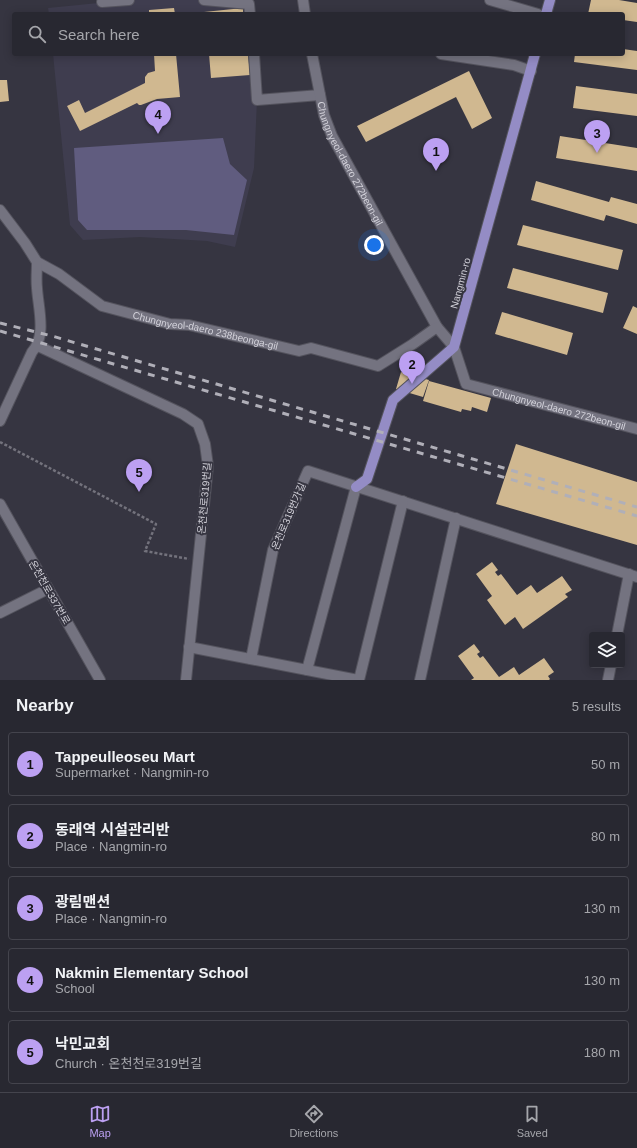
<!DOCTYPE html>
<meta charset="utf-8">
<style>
body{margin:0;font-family:Arial,"Noto Sans KR",sans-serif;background:#303039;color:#f1f3f6}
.controls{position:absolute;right:12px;bottom:12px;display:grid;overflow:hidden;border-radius:4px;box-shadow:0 2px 10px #0003}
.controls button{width:36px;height:36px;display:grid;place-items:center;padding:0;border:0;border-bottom:1px solid #44444d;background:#282831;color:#f1f3f6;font:20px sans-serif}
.you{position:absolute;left:374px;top:245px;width:14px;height:14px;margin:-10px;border:3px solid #fff;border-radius:50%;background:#1a73e8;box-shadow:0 0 0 6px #1a73e833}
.badge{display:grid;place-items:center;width:26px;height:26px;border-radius:50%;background:#bca0f2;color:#111;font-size:13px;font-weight:700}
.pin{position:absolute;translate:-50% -33px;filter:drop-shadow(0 1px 2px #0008)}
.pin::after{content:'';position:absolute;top:21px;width:14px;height:12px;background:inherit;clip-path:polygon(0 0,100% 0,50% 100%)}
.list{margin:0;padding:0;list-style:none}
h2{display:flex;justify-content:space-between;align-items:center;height:52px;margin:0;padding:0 16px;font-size:17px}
h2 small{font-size:13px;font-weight:400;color:#a5a6ab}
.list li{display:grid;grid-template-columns:26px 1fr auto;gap:12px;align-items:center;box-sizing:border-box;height:64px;margin:0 8px 8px;padding:0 8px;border:1px solid #44444d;border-radius:4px}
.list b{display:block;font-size:15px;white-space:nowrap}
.list p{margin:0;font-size:13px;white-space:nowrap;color:#a5a6ab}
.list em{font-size:13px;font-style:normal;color:#a5a6ab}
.icon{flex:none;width:22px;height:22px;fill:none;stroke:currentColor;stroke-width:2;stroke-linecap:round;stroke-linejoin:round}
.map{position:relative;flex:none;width:637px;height:680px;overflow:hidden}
.search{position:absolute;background:#282831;box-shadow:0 2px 10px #0003;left:12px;right:12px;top:12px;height:44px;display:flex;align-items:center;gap:10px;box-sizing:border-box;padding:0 14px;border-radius:4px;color:#a5a6ab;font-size:15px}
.sheet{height:412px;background:#282831}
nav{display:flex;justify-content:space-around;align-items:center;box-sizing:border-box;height:56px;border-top:1px solid #44444d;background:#282831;font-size:11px;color:#a5a6ab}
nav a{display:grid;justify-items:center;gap:2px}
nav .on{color:#bca0f2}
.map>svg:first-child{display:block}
</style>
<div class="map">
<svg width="637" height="680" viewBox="0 0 637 680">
<rect width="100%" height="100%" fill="#363541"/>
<!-- built -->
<path fill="#3f3d4f" d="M129,0H204L249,4L250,14H49L48,8Z
M53,54H254L257,100L254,168L235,247L207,241L140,237L83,240L70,225Z"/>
<!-- green -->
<path fill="#605c7f" d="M223,138L230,164L247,180L234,235L186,230H87L78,220L74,148Z"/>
<!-- building -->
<path fill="#d0b890" d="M591,0H619L637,3V22L623,20V14H588Z
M174,8L175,14H149V10Z
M243,8V14H205L204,12Z
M623,49L637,51V70L574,62L575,54H623Z
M154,54H176L180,97L157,99L141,105H139L137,103L80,131L67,106L79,100L85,113L145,83V77L148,73L155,71Z
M209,54H248L250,75L211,78Z
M469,71L492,118L472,129L456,97L366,142L357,126Z
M0,80H7L9,101L0,102Z
M576,86L637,94V116L573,108Z
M560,136L637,148V171L556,158Z
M536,181L609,202L611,197L637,204V224L606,215L604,221L531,200Z
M523,225L623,250L618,270L517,245Z
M513,268L608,293L603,313L507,288Z
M633,306L637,308V334L623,328Z
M502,312L573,333L567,355L495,334Z
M401,372L429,380L423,397L396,389Z
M429,381L491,398L487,412L472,407L471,411L462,409L461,412L423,401Z
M516,444L637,482V545L496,504Z
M492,562L498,570L495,572L498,576L501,574L517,595L531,585L537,593L562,576L572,590L565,594L568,597L523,629L515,617L505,625L487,600L492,596L476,574Z
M474,644L480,652L477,654L480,658L483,656L499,677L514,667L519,675L544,658L554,672L548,676L550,679L549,680H471L474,678L458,656Z"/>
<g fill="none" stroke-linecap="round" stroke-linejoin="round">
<defs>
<g id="minor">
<path d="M204,0L249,4L250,14"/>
<path d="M303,0L305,14"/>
<path d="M490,0L538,14"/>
<path d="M102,2L129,0"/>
<path d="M254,54L257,100L320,95"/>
<path id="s1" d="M312,54L324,115L332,136L437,327L454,347L466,384L637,429"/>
<path d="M441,54L514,65L531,71"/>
<path id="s2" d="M0,210L25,243L37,262L59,274L102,306L170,324L189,325L299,351L311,348L378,366L413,344L437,327"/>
<path d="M38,346L183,414L198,424L205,444L208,466L186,680"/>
<path d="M0,421L32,352C47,336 38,307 37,288C36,279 37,271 37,262"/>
<path d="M0,504L100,680"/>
<path d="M0,613L48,589"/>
<path d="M617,635L629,574"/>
<path d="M189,647L358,680"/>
<path d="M251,659L273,550L308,471L637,577"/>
<path d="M307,670L356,487"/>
<path d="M359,680L403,501"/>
<path d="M420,680L456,518"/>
<path d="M608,680L611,665"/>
</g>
<path id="major" d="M546,14L550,0
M356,487L367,479L393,400L454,347L535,54"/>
</defs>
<!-- minor casing -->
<use href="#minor" stroke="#54535d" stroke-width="12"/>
<!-- major casing -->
<use href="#major" stroke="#54535d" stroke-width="12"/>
<!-- path -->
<path stroke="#73727c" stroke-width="2.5" stroke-dasharray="3 2" stroke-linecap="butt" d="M0,442L156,524L145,551L189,559"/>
<!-- minor -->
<use href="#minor" stroke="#747380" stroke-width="10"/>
<!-- major -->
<use href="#major" stroke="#948cc5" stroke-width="10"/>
<!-- rail -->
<path stroke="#b0afb8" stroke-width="3" stroke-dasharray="7 7" stroke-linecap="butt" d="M0,323L52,336L637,507
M0,331L637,516"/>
</g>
<g text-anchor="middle" stroke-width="4" stroke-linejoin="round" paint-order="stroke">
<!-- street labels -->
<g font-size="10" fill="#d3d2da" stroke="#363541">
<text dy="4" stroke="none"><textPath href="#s1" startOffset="117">Chungnyeol-daero 272beon-gil</textPath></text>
<text transform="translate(460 283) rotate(-75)" y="4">Nangmin-ro</text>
<text dy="4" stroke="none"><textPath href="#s2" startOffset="249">Chungnyeol-daero 238beonga-gil</textPath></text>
<text dy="4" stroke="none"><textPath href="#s1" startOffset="464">Chungnyeol-daero 272beon-gil</textPath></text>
<text transform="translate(204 498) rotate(-85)" y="4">온천천로319번길</text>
<text transform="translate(288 516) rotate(-67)" y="4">온천로319번가길</text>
<text transform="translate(50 592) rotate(60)" y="4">온천천로337번로</text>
</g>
</g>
</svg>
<div class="controls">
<button><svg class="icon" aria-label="layers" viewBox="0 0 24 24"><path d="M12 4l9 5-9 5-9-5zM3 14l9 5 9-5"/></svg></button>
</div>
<div class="you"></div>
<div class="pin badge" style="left:436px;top:171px">1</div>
<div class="pin badge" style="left:412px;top:384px">2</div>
<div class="pin badge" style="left:597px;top:153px">3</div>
<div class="pin badge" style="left:158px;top:134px">4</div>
<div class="pin badge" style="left:139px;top:492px">5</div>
<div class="search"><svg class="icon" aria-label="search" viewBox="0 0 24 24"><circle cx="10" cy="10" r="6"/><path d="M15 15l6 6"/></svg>Search here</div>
</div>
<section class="sheet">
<h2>Nearby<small>5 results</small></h2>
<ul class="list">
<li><span class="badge">1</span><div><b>Tappeulleoseu Mart</b><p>Supermarket · Nangmin-ro</p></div><em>50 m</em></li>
<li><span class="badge">2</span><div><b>동래역 시설관리반</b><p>Place · Nangmin-ro</p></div><em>80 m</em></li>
<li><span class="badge">3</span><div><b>광림맨션</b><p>Place · Nangmin-ro</p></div><em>130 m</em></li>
<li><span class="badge">4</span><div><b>Nakmin Elementary School</b><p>School</p></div><em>130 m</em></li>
<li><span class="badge">5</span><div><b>낙민교회</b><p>Church · 온천천로319번길</p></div><em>180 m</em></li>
</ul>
</section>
<nav>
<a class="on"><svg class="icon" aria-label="map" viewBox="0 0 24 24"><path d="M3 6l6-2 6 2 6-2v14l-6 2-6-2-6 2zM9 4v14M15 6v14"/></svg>Map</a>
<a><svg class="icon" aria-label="directions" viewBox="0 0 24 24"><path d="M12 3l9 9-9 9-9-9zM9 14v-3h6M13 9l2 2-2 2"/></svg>Directions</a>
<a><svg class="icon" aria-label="saved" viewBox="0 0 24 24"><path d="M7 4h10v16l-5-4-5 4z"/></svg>Saved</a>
</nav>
